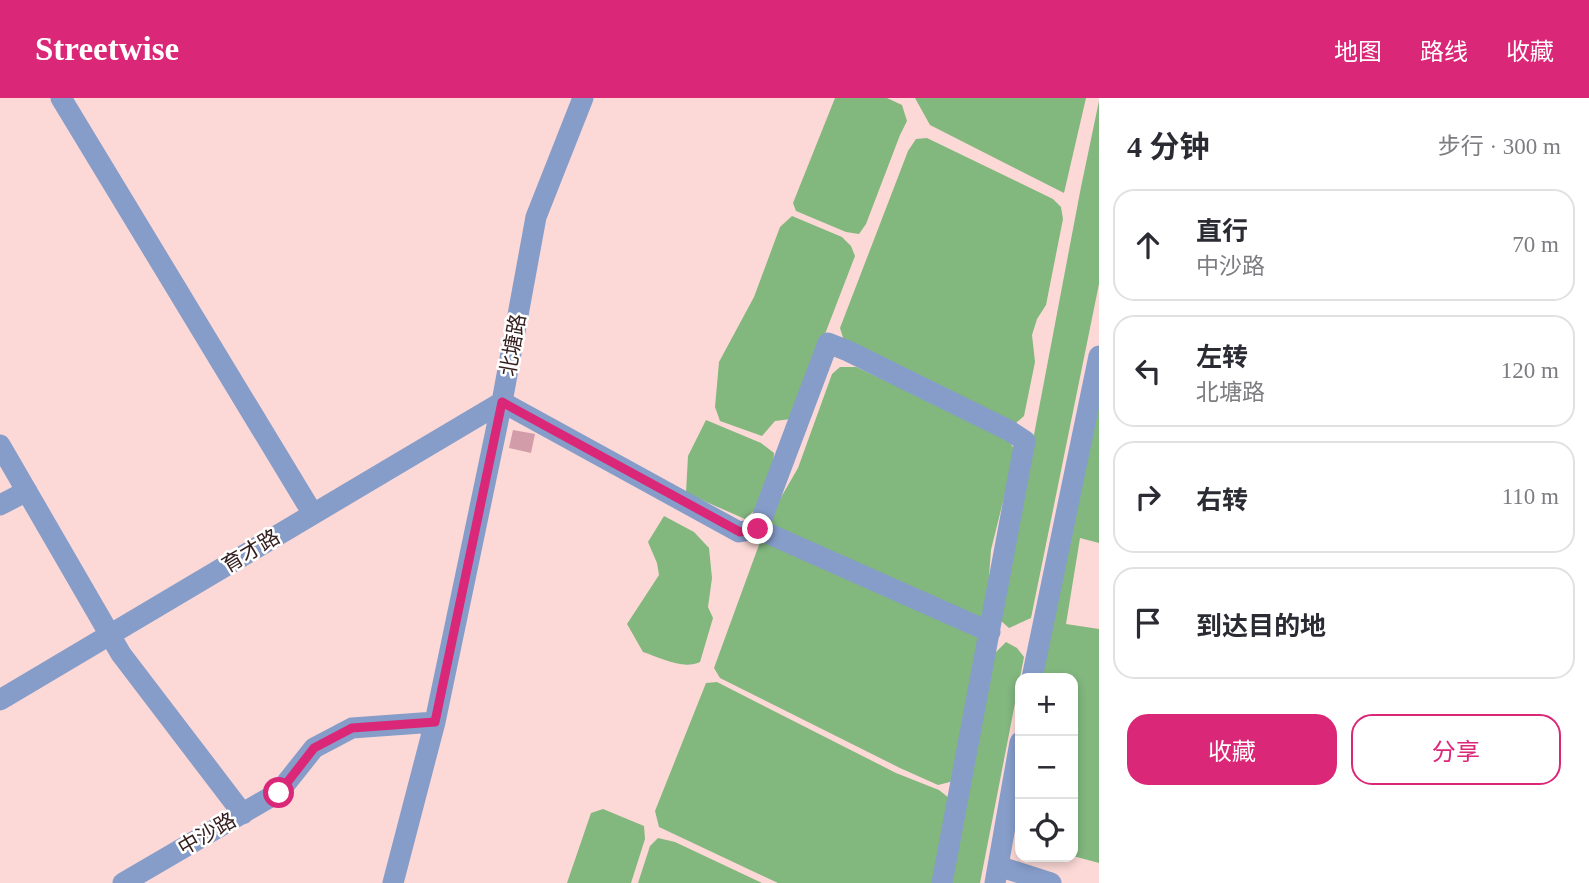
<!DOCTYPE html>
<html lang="zh">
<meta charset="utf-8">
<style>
body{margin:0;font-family:"Times New Roman","Noto Sans SC",serif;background:#f7f7f7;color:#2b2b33}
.controls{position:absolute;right:21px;bottom:21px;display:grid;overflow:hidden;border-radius:14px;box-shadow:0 4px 10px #0003}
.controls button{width:63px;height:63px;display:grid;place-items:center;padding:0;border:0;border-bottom:2px solid #e1e1e2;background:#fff;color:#2b2b33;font:35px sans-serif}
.stop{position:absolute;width:21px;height:21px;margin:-16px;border:5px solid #db2777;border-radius:50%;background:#fff}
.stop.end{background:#db2777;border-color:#fff;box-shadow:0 2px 7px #0008}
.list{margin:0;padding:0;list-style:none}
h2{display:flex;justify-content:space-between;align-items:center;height:91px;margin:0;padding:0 28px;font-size:30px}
h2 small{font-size:23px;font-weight:400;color:#7c7c81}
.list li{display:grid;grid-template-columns:46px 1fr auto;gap:21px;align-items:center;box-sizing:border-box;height:112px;margin:0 14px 14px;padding:0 14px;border:2px solid #e1e1e2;border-radius:21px}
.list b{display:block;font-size:26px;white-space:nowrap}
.list p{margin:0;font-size:23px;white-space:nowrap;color:#7c7c81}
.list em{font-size:23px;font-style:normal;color:#7c7c81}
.actions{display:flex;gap:14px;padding:21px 28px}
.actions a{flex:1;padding:16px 0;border:2px solid #db2777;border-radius:21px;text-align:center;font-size:24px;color:#db2777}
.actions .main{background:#db2777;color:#fff}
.icon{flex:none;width:38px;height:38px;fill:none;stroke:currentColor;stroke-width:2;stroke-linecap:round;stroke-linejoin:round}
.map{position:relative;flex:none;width:1099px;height:785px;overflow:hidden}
header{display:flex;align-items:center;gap:42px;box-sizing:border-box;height:98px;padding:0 35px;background:#db2777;color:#fff}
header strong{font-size:33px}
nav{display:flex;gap:38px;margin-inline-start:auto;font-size:24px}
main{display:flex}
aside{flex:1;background:#fff}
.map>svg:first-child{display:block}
</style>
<header>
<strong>Streetwise</strong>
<nav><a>地图</a><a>路线</a><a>收藏</a></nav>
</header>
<main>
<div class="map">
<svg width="1099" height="785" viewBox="0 0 1099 785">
<rect width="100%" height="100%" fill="#fcd9d6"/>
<!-- water -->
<path fill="#82b77e" d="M835,0H887L902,7L907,23L900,37L866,126L859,136L846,134L796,113L793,105Z
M915,0H1086L1064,95L930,27Z
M1099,3V186L1031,520L1009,530L999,521L1081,89Z
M927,40L1053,101L1061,109L1063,121L1046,207L1037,221L1032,237L1035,264L1024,318L1016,325L845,246L840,230L908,53L916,41Z
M792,118L842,139L851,148L855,158L795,314L791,321L775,323L762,338L720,323L715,309L719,264L754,199L780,129Z
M840,269H856L1005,338L1013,349V363L991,452L986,517L978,525L770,433L769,420L798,370L832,276Z
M1099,300V445L1080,440L1066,526L1099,531V765L1073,758V580H1039Z
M706,322L761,345L774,355L772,379L756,411L745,421L686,395L688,358Z
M664,418L694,434L709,450L712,480L708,509L713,520L700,564C683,572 661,560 643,554L627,526L659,477L657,465L648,444Z
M770,442L984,538L958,674L950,684L938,687L900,670L720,580L714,570L760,444Z
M1006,544L1017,550L1024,559L980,785H951L992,558Z
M717,584L896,675L939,692L949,700L936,785H778L659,729L655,713L706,585Z
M603,711L644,728L645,741L631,785H567L591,715Z
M658,740L675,744L762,785H638L650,748Z"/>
<!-- building -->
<path fill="#d29ca9" d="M513,332L535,336L531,355L509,350Z"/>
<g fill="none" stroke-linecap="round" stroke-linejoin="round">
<!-- minor -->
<path stroke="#869dca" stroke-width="21" d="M61,0L313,416
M0,347L121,556L243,716
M0,407L27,393
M758,431L828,245L848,253L1010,333L1025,343L942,785
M1032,580L1099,258
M0,602L502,304L739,434L758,431L990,534
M998,768L1051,785
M123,785L279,694L314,650L352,630L435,624
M393,785L435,624L502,304L536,119L583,0
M995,785L1020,644"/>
</g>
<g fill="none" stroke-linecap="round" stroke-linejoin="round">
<!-- route -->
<path stroke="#db2777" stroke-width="9" d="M279,695L314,650L352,630L435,624L502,304L740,434L758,431"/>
</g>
<g text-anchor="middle" stroke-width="5" stroke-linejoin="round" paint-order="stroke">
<!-- street labels -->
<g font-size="21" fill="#341f1e" stroke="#fff">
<text transform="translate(513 247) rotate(-80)" y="7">北塘路</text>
<text transform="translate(251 453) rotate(-31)" y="7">育才路</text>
<text transform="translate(207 736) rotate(-30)" y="7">中沙路</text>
</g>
</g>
</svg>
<div class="controls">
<button>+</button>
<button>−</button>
<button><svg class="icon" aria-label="locate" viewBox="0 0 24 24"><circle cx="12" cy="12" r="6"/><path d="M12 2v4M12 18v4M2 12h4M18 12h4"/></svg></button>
</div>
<div class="stop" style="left:279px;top:695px"></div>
<div class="stop end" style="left:758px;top:431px"></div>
</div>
<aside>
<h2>4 分钟<small>步行 · 300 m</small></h2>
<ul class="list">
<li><svg class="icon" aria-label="ahead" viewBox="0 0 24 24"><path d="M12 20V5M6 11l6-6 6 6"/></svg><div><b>直行</b><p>中沙路</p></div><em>70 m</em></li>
<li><svg class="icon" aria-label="left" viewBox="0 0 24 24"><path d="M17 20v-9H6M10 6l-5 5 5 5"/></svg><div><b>左转</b><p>北塘路</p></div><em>120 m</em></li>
<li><svg class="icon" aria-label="right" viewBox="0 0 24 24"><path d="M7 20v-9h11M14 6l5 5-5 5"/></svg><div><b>右转</b></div><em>110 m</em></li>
<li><svg class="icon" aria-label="arrive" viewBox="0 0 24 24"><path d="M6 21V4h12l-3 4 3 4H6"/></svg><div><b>到达目的地</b></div></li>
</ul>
<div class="actions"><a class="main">收藏</a><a>分享</a></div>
</aside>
</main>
